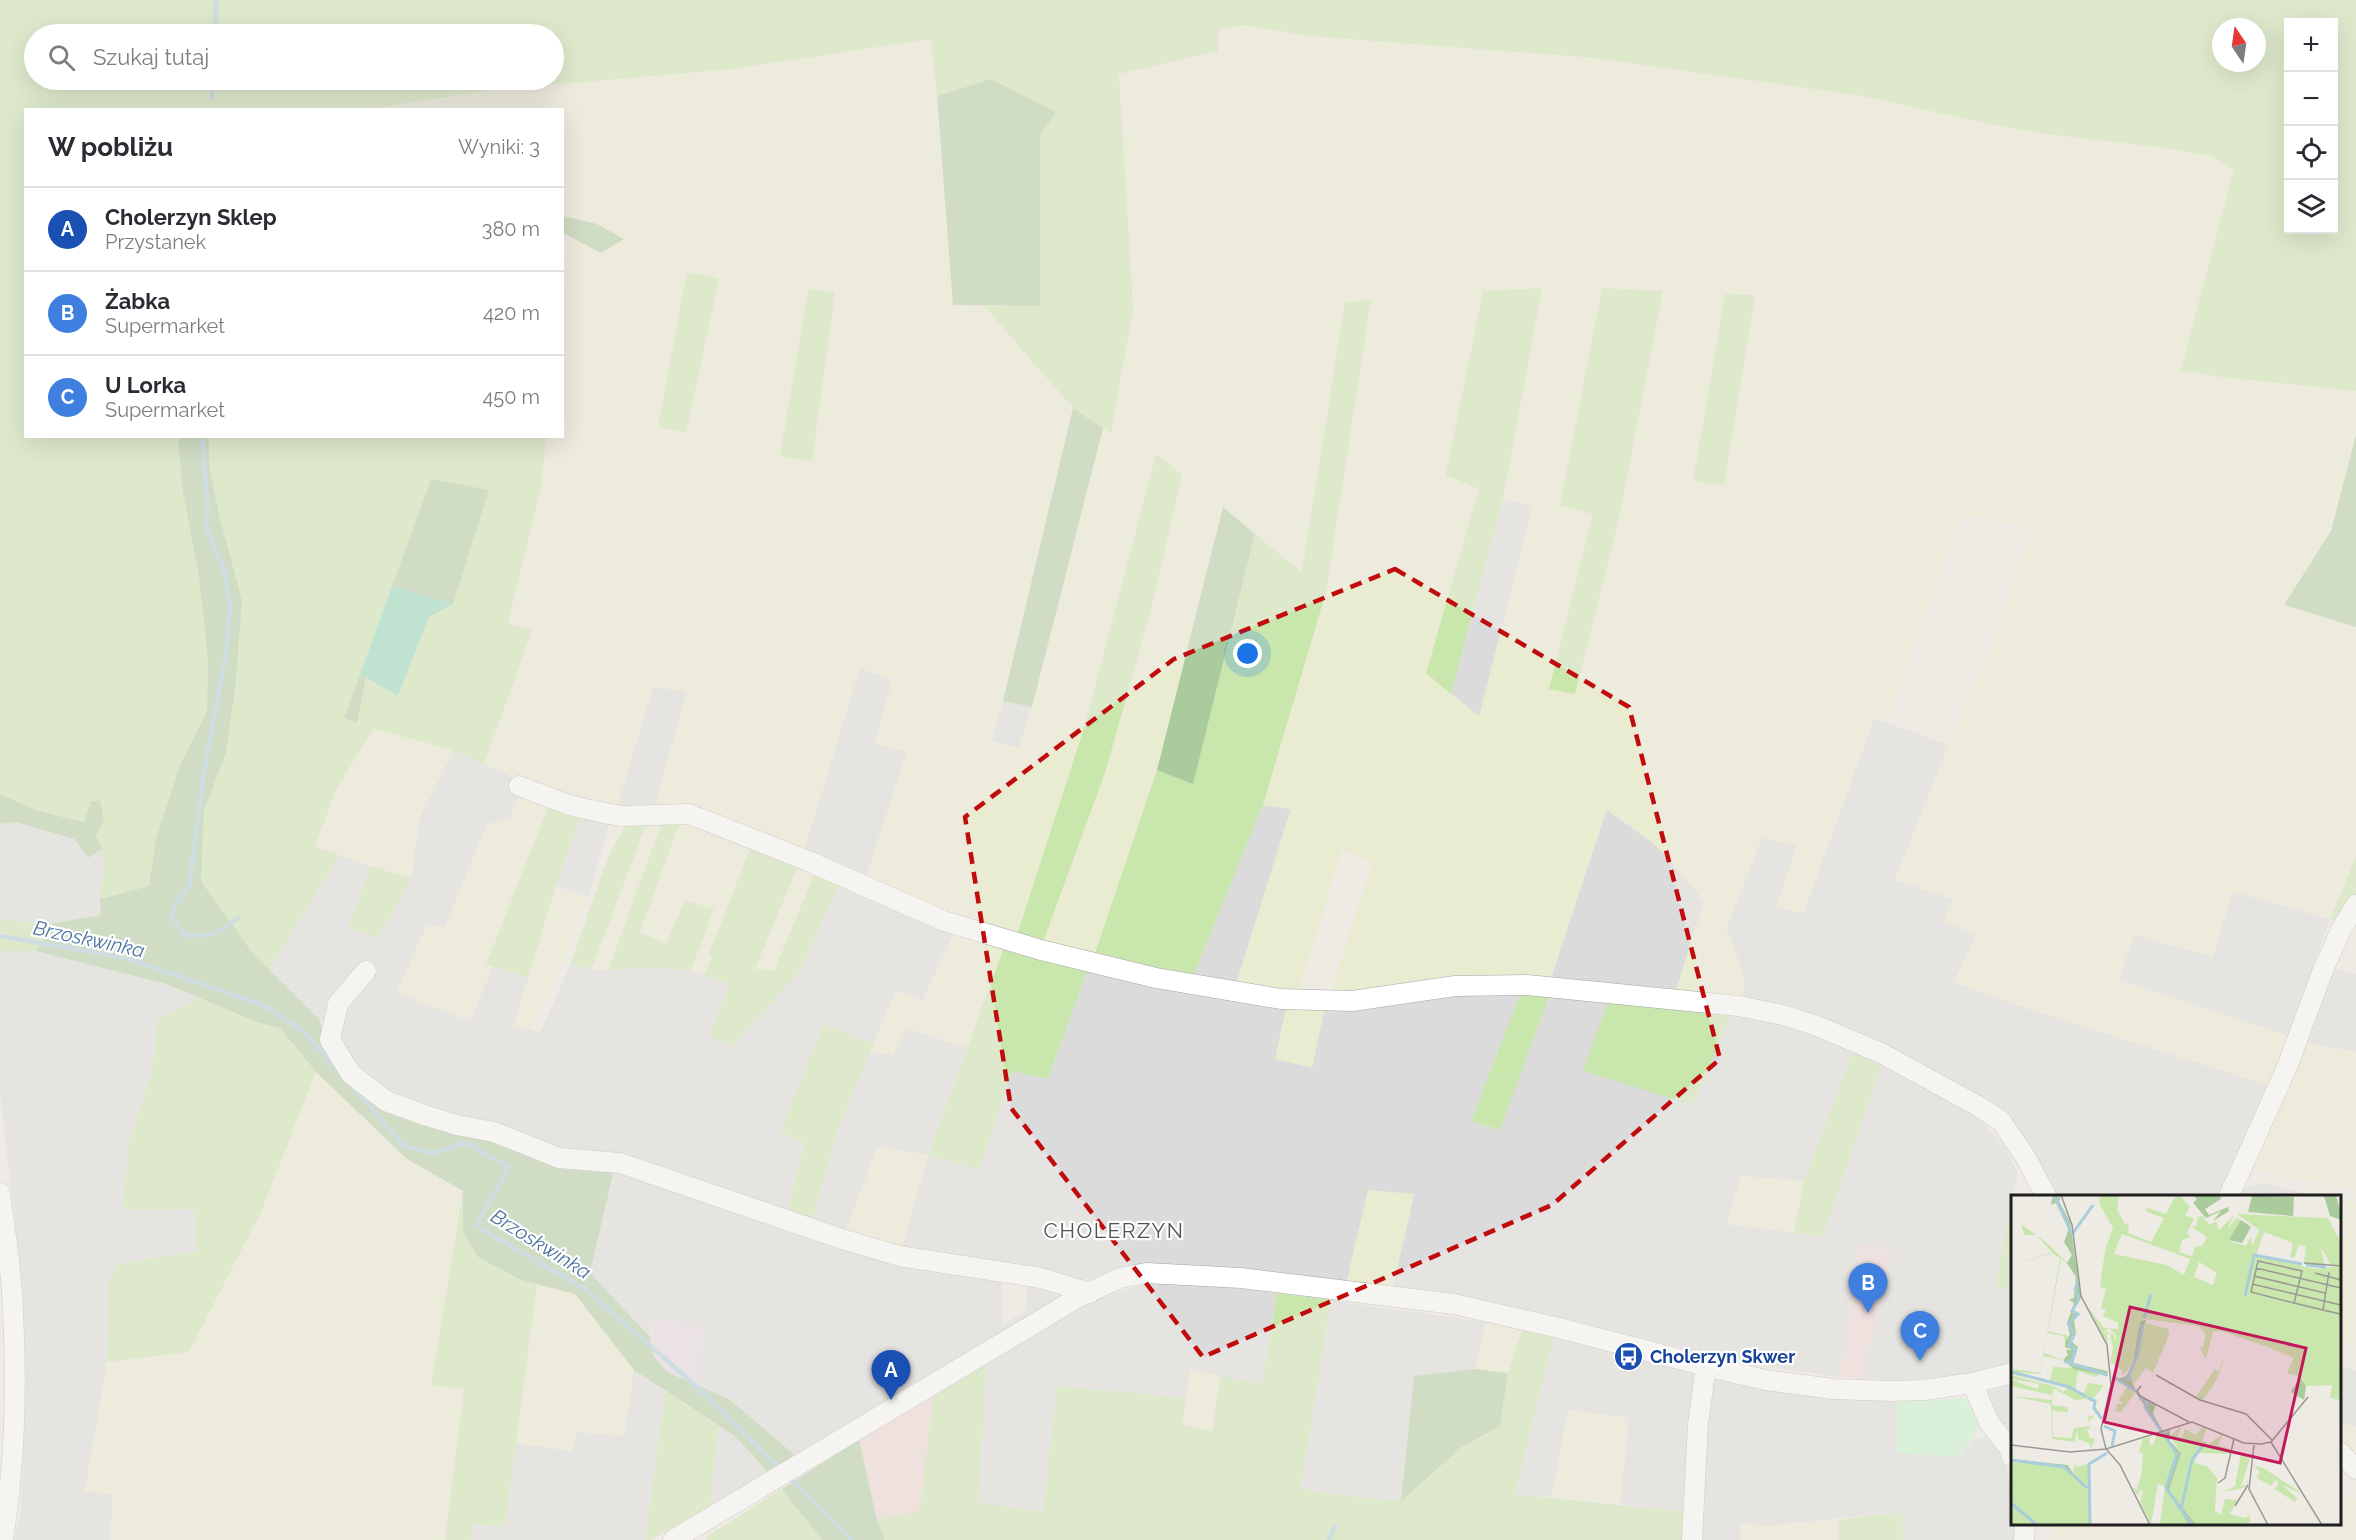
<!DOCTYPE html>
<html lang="pl">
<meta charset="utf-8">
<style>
body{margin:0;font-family:Raleway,sans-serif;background:#f2f2f3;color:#2b2b33}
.controls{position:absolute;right:18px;top:18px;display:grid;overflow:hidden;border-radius:0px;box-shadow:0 6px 24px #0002}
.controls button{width:54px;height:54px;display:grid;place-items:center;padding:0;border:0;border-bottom:2px solid #e1e1e2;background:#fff;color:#2b2b33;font:30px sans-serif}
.compass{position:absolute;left:2212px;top:18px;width:54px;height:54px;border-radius:50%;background:#fff;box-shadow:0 6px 24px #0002;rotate:347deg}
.you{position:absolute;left:1248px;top:654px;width:21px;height:21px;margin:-15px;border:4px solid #fff;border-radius:50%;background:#1a73e8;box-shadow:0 0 0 9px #1a73e833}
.badge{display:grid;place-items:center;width:39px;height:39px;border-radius:50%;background:#c10b0c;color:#fff;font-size:20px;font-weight:700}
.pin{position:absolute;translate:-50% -50px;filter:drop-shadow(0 2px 3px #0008)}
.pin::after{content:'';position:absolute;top:32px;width:21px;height:18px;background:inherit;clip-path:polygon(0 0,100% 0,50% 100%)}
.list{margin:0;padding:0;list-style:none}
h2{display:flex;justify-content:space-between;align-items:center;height:78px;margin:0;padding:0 24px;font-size:26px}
h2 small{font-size:20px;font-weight:400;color:#7c7c81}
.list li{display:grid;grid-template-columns:39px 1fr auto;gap:18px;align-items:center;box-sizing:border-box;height:84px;padding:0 24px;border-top:2px solid #e1e1e2}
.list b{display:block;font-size:22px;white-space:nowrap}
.list p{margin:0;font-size:20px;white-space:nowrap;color:#7c7c81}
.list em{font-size:20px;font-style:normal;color:#7c7c81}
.icon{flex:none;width:33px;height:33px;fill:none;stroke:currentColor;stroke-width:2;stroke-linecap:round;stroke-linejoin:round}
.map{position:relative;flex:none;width:2356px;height:1540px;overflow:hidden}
.search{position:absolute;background:#fff;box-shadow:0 6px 24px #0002;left:24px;top:24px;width:540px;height:66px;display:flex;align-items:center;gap:15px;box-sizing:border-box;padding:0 21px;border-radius:33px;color:#7c7c81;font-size:22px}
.panel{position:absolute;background:#fff;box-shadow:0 6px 24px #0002;left:24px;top:108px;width:540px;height:330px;border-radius:0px}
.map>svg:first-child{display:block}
</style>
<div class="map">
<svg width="2356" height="1540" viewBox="0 0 2356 1540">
<rect width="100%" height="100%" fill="#eeebe5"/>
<!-- residential -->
<path fill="#dcdbdb" d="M1503,499L1532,506L1480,717L1451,694Z
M859,668L893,680L875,743L907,752L865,880L803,854Z
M653,687L688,691L654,808H617Z
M1003,701L1032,707L1019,748L992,741Z
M1874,718L1949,745L1895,880L1953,899L1944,922L1976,935L1954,982L2026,1008L2271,1086L2220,1196H2055L1973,1097L1919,1061L1787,1010L1740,1002L1726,930L1762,836L1797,846L1776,907L1803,914Z
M454,750L524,782L510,817L487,825L444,929L470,1021L493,966L528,978L514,1025L540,1033L570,965L608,971L644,967L691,970L703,976L731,984L709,1034L732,1046L799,972L841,881L954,933L922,1001L896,991L873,1044L824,1024L781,1133L804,1141L787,1213L555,1149L395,1099L356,1071L320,1020L269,970L339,855L371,866L348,928L411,879L420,817Z
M1263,805L1291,809L1235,988L1192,979Z
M1606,809L1657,846L1705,901L1675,994L1551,978Z
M582,814L610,821L588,898L556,886Z
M16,822L74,839L88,858L99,852L104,861L100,899L101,915L54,923L0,920V824Z
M2232,891L2330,919L2289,1036L2119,980L2134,935Z
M0,951H36L166,984L199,998L157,1019L153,1067L129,1144L194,1209L197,1251L119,1264L109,1279L107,1362L85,1491L113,1494L110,1540H15L21,1510L26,1381L23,1292L0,1093Z
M2330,967L2356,974V1052L2308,1043Z
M1088,969L1287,1005L1312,1067L1325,1006L1522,989L1471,1121L1499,1130L1551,991L1610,997L1693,1105L1731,1015L1776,1022L1856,1049L1804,1181L1741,1176L1727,1224L1823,1235L1883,1062L1969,1105L2006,1149L2018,1173L1995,1287L2012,1288V1363L1978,1373L1898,1381L1862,1379L1892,1253L1860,1242L1840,1377L1752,1365L1550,1315L1444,1292L1393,1286L1414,1195L1346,1284L1164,1265H1136L1095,1278L1073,1281L848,1236L812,1222L836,1135L870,1051L893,1056L907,1028L967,1048L928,1155L1012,1070L1048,1079Z
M614,1170L1002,1280V1325L1026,1311L1027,1282L1055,1286L1061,1297L796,1456L729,1399L695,1385L704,1328L651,1318V1338L590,1273Z
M2263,1183L2306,1193L2305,1196H2237L2243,1188Z
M1190,1283L1277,1293L1262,1384L1043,1513L978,1504L987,1362L1090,1301L1140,1285Z
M1331,1300L1486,1322L1475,1369L1414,1376L1401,1501L1363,1498L1301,1489Z
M1554,1337L1695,1373L1697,1377L1685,1512L1620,1504L1629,1418L1568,1410L1552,1497L1515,1494Z
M2340,1366L2356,1371V1427L2340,1423Z
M634,1370L665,1391L645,1540H471L473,1524L505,1527L516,1443L572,1451L576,1432L624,1436Z
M1710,1378L1755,1387L1801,1393L1897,1402V1453L1960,1457L1973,1438L1994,1440L2005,1458L2012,1495V1524H2015L2014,1540H1903L1902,1512L1767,1526L1741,1523L1740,1540H1696Z
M2012,1385V1443L1994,1422L1986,1391Z
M719,1426L736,1437L768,1472L710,1506Z"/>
<!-- commercial -->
<path fill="#eed6d5" d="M1860,1242L1892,1253L1862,1379L1840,1377Z
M933,1397L920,1510L877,1520L859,1440Z"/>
<!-- industrial -->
<path fill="#e7d7e4" d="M651,1318L704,1328L695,1385L667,1372L653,1355Z"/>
<!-- farmland -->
<path fill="#eaecd1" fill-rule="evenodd" d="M1245,25L1309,36L1595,58L1862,96L1985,123L2046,134L2166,148L2211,156L2234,169L2182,370L2221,377L2356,391V435L2331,531L2284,605L2356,627V857L2330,919L2233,891L2213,957L2134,935L2119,980L2289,1036L2271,1086L2026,1008L1954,982L1976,935L1943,922L1953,899L1895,880L1967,698L1982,670L2032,529L1962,515L1887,723L1874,719L1803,914L1776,907L1797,846L1762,837L1726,930L1731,938L1746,984L1740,1002L1675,994L1704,901L1657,846L1607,809L1551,978L1329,997L1373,862L1342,850L1297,997L1235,988L1291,809L1263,805L1326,592L1371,300L1345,303L1302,572L1222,507L1157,770L1093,959L1043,942L1105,773L1152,606L1182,475L1156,454L1085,725L1017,935L938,912L865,880L907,752L875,744L892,680L860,668L803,854L654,808L687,691L653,687L617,808L558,796L484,764L532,631L508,623L541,487L546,437L562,436L563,293L571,238L601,253L597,224L563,216L562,110H370L483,91L733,69L932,39L953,305L984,306L1073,408L992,741L1018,748L1032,707L1103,428L1111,433L1133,309L1119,74L1217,51L1218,29ZM1541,288L1503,499L1532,506L1479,717L1426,672L1479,488ZM1602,288L1663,291L1619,518L1575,694L1549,689L1594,513L1560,506ZM1724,294L1755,295L1724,486L1693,481Z
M374,728L454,750L420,817L411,879L315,847L336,789Z
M520,794L549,806L486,963L493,966L470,1021L396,993L427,924L444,928L487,825L510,817Z
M663,819L608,971L592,968L648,820Z
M681,819L752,844L708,956L712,958L703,976L691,970L713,909L685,900L667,944L640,932Z
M799,863L816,870L774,971L754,969Z
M556,886L588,898L562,965L531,1029L514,1025Z
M954,933L1005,945L967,1048L907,1028L893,1056L870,1051L896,991L923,1001Z
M1287,1005L1325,1006L1312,1068L1275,1059Z
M2308,1043L2356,1052V1191L2252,1169Z
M316,1072L407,1159L463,1191L431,1385L464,1389L445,1540H110L113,1495L85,1491L107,1362L189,1352L261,1212Z
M878,1146L928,1155L902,1249L848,1236L846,1228Z
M1741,1176L1804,1181L1794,1233L1727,1224Z
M1368,1190L1414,1194L1393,1286L1346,1284Z
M2340,1200L2356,1203V1344L2340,1340Z
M537,1284L575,1294L634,1370L624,1436L576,1432L572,1451L516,1443Z
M1486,1322L1522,1330L1508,1373L1475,1369Z
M1190,1370L1221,1376L1212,1431L1182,1425Z
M1568,1410L1629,1418L1620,1504L1552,1497Z
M2340,1423L2356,1427V1458L2340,1440Z
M2340,1495L2356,1499V1540H2051L2053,1524H2340Z
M1838,1520L1839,1540H1740L1741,1523L1767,1526Z"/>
<!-- grass -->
<path fill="#c9e6ad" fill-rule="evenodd" d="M0,0H2356V391L2221,377L2181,370L2234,169L2211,156L2166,148L2046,134L1985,123L1862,96L1595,58L1309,36L1245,25L1218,29V51L1119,74L1133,309L1111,433L1073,408L984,306H1040V135L991,79L937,96L931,39L733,69L483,91L370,109L26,110V436L178,437L182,487L199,577L208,660L207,711L180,765L156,839L149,887L100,899L104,861L99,852L102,849L96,836L84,822L38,811L0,794ZM2288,22H2334V230H2288ZM2221,27H2257V63H2221ZM34,34H554V80H34Z
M687,272L719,278L686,433L658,427Z
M1542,288L1503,499L1451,694L1426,673L1479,489L1446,475L1483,291Z
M1602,288L1663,291L1619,518L1575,694L1549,689L1593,514L1560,506Z
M808,289L835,292L812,462L780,456Z
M1725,294L1755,295L1724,486L1693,481Z
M1371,300L1326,592L1263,805L1192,979L1093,959L1157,770L1193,783L1255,534L1302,572L1345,302Z
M209,437H546L541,487L508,623L532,631L484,764L454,750L374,729L336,789L315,847L339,855L269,970L254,955L201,881L204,811L226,753L235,690L220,518L209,465ZM431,479L429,617L398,695L366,677L357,723L344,718Z
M1156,454L1182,475L1152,606L1105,773L1043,942L1017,935L1085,725Z
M549,806L582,814L556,886L528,978L486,964Z
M663,819H681L640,932L666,944L685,900L714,909L691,970L644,967L608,971Z
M628,820H648L592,968L570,965L608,857Z
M752,844L799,863L755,969L774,971L816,870L841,881L799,972L732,1047L709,1035L730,984L703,976L712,958L708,956Z
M2356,857V899L2342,924L2330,919Z
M371,866L411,879L378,938L348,928Z
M0,920L54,923L36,951H0Z
M1005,945L1088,969L1048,1079L1012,1071L980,1169L928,1155Z
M1522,989L1551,991L1500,1130L1471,1121Z
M1610,997L1725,1010L1731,1015L1693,1105L1583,1071Z
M199,998L259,1023L280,1028L316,1072L261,1212L189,1352L107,1362L109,1279L119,1264L197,1251L194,1209L122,1210L129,1144L153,1067L157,1019Z
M824,1024L873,1044L836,1135L812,1222L787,1213L804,1142L780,1132Z
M1856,1049L1883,1062L1823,1236L1794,1233L1804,1181L1852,1054Z
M463,1191V1231L521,1280L537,1284L505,1527L473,1524L471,1540H445L464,1389L431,1385Z
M2012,1199V1288L1995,1287Z
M1277,1293L1331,1300L1301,1489L1363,1498L1401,1500L1462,1447L1500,1426L1508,1373L1522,1330L1554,1337L1515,1494L1685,1512L1686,1540H885L877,1520L920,1510L933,1397L987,1362L978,1503L1043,1512L1057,1386L1186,1398L1182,1425L1212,1431L1221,1376L1262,1384Z
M665,1391L719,1426L710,1506L651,1540H645Z
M782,1489L822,1540H707V1536Z
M1902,1512L1903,1540H1839L1838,1520Z"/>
<!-- forest -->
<path fill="#aacb9b" d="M991,79L1056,112L1040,135V306L953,305L937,96Z
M563,216L597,224L624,239L601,253L563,233Z
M1073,408L1103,428L1032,707L1003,701Z
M2356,435V627L2284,605L2331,531Z
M178,437H209V465L220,518L242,601L235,690L226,753L204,811L201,881L254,955L320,1020L325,1041L350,1079L552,1166L614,1170L590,1273L651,1338L653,1355L667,1372L729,1399L796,1456L768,1472L736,1437L634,1370L575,1294L521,1280L478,1257L463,1231V1191L407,1159L316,1072L280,1028L259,1023L166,984L36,951L54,923L101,915L100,899L149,886L156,839L180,765L207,711L208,660L199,577L182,487Z
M431,479L489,490L453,604L392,586Z
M1223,507L1255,534L1193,784L1157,770Z
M360,674L366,677L357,723L344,718Z
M0,794L38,811L84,822L91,801H100L104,821L96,836L102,849L88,858L74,839L16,822L0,824Z
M1475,1369L1508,1373L1500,1426L1462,1447L1401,1501L1414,1376Z
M859,1440L877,1520L885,1540H822L782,1489Z"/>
<!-- park -->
<path fill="#c4f6c8" d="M1965,1398L1981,1423L1960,1457L1897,1453V1402Z"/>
<!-- pitch -->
<path fill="#87d9b9" d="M392,586L453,604L429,617L398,696L360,674Z"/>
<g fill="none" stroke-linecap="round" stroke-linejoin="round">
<!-- stream -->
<path stroke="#a7ceda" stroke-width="4.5" d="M215,34L216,0
M212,97L213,80
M202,436L208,510L206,528L224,569L230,608L226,654L204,772L189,887L175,904L172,916L184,935C213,937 215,936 238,918
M0,936L125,958L263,1005L305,1033L339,1072
M349,1083L405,1147L435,1153L465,1143L509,1167L476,1226L585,1289L695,1385L781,1470
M789,1477L852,1540
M1329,1540L1335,1526"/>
<defs>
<path id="minor" d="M519,786L569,805L609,814L623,816L689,814L808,861L944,921L1041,950L1156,978L1281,999L1352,1001L1455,986L1527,985L1739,1006L1783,1015L1817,1026L1881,1053L1978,1106L2001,1121L2026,1158L2046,1196
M366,971L338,1004L330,1040L351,1074L386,1101L424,1115L457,1125L494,1132L559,1158L620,1163L839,1238L899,1256L1041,1278L1090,1293
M0,1193C5,1232 12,1272 13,1311C17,1387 15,1465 3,1540
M2229,1196L2287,1067L2323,970L2342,928L2356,905
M1972,1383L1990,1424L2011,1450L2012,1457
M2340,1452L2356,1469
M673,1540L1077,1298L1120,1278L1146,1273L1241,1278L1454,1304L1555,1327L1722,1370L1766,1380L1833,1389L1892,1391L1924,1390L1972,1383L2012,1373
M1692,1540L1698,1424L1706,1366
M2024,1540L2025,1524"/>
</defs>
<!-- minor casing -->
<use href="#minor" stroke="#a5a5a5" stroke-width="21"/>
<!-- minor -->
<use href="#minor" stroke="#fff" stroke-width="20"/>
</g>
<!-- marked area -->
<path d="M0 0H2356V1540H0ZM1395,569L1629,707L1720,1059L1552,1205L1203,1357L1011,1108L965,817L1174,659Z" fill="#eeebe5" fill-opacity=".55" fill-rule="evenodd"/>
<path fill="none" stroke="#c10b0c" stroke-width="4.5" stroke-dasharray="12 8" stroke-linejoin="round" d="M1395,569L1629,707L1720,1059L1552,1205L1203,1357L1011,1108L965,817L1174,659Z"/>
<!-- icons -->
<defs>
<symbol id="bus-disc" viewBox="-11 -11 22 22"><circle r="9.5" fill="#1a4fb4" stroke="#fff"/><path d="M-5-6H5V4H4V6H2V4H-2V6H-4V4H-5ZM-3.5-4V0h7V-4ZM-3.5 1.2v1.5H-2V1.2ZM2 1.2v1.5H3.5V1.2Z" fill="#fff"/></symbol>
</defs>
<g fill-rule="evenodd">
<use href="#bus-disc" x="1612" y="1340" width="33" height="33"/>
</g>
<g text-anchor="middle" stroke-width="4.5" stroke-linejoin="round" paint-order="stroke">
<!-- transit labels -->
<g font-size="18" font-weight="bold" fill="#164399" stroke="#fff" text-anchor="start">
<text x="1650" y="1363">Cholerzyn Skwer</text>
</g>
<!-- water labels -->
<g font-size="20" font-style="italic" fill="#4d77a0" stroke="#fff">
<text transform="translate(89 939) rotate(12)" y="7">Brzoskwinka</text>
<text transform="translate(541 1244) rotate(32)" y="7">Brzoskwinka</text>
</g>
<!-- quarter labels -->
<g font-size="21" letter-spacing="1.5" fill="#515151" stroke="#fff">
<text x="1114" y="1238">CHOLERZYN</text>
</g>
</g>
<!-- overview -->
<g transform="translate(2011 1195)">
<rect width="330" height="330" fill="#eeebe5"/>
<path d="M89,0H108L106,15L114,29L118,28L117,38L140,47L153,23L136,17L134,12L155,19L165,0H169L179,12L174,20L183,24L176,38L179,42L171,45L168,57L181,61L184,52L191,51L196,42L181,32L186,30V22L191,21L199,30L205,26L208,35L223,20L216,34L227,22L230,28L218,46L235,51L240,41L241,52L248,35L226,19L317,23L330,48V70L320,71L311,54L301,52L310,54L314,71L293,68L295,51L287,50L284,63L279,62L282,48L253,37L246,58L242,59L237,81L244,60L304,74L330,71V205L319,203L321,190L295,191L290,182L276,178L283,163L257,152L210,136L202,137L195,164L188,152L192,153L195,140L188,131L132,124L122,169L111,181V175L99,167L102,152L99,140L102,138L105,147V140L98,133L92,138L99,137L96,140L98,163L97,151L76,111L93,133L107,134V128L92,121L95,115L90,113L95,94L89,92L94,55L102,33L88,8ZM111,39L179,64L173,80L156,70L103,59ZM188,67L206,78L202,90L183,82ZM10,29L36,48L58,70L50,64L37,136L58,141L54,147L53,141L36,138L33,158L52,165L32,161L28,179L2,177L39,186L42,172L75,174L90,179L85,182L67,176L64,196L73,198L77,188L93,190L83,203L64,205L42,193L41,210L56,212L57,217L41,216L42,242L60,243L63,233L78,231L77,221H83L78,227L79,234L76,233L79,243H84L80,255L79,249L67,244L66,234L64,247L41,244L40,209L0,201L41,205V200L0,191V185L27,194L28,189L1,184L0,180L45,192L53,197L56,192L0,179L3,174L29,178L49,63L41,58L0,72L41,57L25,40H13ZM135,128L157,134L158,140L142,178L135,173L123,189L119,182ZM215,158L208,179L200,194L191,206L184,203L204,174L207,177ZM117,190L124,198L110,217L104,216L106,209H112L108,205ZM170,231L167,241L171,243L174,234L185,240L192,231L196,232L191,246L198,249L212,239L207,250L219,254L218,259L187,258L183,268L196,271L206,283L204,316L210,320L214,304L228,305L218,319L235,323L239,319V328L185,330L158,295L170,258L159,241ZM152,237L165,258L154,292L178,330H149L154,292L147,288L140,330L129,307L132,296L129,295L127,301L122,293L126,294L130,281L132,259L128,257L132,244L140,241L138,249L142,250L146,239ZM230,258L239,264L230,291L236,290L238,282L237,289L233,293L212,297L224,291ZM0,267L42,270L54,273L62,281L64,267L65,272L77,269L79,330H0ZM242,270L254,274L292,299L271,290L286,303L284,307L264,294L268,287L264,285L260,291L246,283L249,277Z" fill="#c9e6ad" fill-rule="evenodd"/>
<path d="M42,0L50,3L48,6L59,27L70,102L62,116L68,120L63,125L65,139L60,146L67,152L62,168L96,176L97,181L63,174L52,165L57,160L55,155H62L54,152V147L59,140L56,128L63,108L58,105L63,103L65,82L56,68L61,60L53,47L58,33L45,8L40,10ZM181,0H209L210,4L194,14L198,20L217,12L218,16L202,26L210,16L195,23L182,8L186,4ZM230,0L283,2L282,21L237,17L241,1ZM325,0L330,18V25L319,21L313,1ZM230,25L240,32L231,48L218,45ZM135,125L119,182L126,198L145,210L142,218L151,236L122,194L106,184L115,181L122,169L127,137L130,126ZM289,182L295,191L293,205L280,197ZM159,235V246L170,258L158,295L185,330H178L154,292L165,258L152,237ZM0,264L57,270L63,280L53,273Z" fill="#aacb9b"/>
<path fill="none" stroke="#a7ceda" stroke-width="3" d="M43,0L60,37M62,38L82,10M295,70L315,72M67,87L64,94L68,104L61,116L67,119L58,129L63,140L58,150L64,153L62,164L56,167L96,180M234,101L243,60L291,69M133,123L140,99M1,177L58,192L76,202M101,181L125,196M121,185L116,184L126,162L132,130M77,203L84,206L83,213L91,224M128,203L137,208L134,212L166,259L155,293L181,330M93,231L104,236L101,251M0,265L53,272L76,293M0,308L26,330M170,314L181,265L193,249M79,330L78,269L96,258"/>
<path fill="none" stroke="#9b9995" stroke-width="1.5" d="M50,0L61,30L70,101L96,150L100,190L90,234L95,254L109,270L139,330M269,0H313M293,68L330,71M245,73L330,93M304,78L330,85M243,81L314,98M241,89L330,110M283,108L291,76L247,66L240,97L283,108L312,115L329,119H330M312,115L318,77M145,180L189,205L235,219L261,245M130,191L126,196L129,201L178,227M260,247L311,330M0,250L59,257L95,254L181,227L233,248L250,249L260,247L297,202M243,250L238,294L257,330M207,288L214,283L223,244M224,311L237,290"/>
<path fill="#c2185b" fill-opacity="0.15" stroke="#c2185b" stroke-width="3" d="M119,112L295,153L269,268L93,227Z"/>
<rect width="330" height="330" fill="none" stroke="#1e1e1e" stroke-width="3"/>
</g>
</svg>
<div class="controls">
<button>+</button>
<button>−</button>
<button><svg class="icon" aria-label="locate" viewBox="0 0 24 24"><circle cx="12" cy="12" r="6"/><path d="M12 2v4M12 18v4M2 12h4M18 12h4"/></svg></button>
<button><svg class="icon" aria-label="layers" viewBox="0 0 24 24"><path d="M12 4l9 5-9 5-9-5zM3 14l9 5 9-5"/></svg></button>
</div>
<svg class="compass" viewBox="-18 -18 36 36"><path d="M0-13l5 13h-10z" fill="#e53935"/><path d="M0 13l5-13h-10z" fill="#7c7c81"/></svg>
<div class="you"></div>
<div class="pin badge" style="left:891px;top:1400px;background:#1a4fb4">A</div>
<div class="pin badge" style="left:1868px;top:1313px;background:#3f7fe0">B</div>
<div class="pin badge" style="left:1920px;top:1361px;background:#3f7fe0">C</div>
<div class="search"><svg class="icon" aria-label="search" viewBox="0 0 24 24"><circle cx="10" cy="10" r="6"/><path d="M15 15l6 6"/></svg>Szukaj tutaj</div>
<section class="panel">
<h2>W pobliżu<small>Wyniki: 3</small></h2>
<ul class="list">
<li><span class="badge" style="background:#1a4fb4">A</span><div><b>Cholerzyn Sklep</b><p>Przystanek</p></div><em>380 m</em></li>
<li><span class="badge" style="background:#3f7fe0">B</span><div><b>Żabka</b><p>Supermarket</p></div><em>420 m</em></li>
<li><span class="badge" style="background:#3f7fe0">C</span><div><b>U Lorka</b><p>Supermarket</p></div><em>450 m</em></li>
</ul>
</section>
</div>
